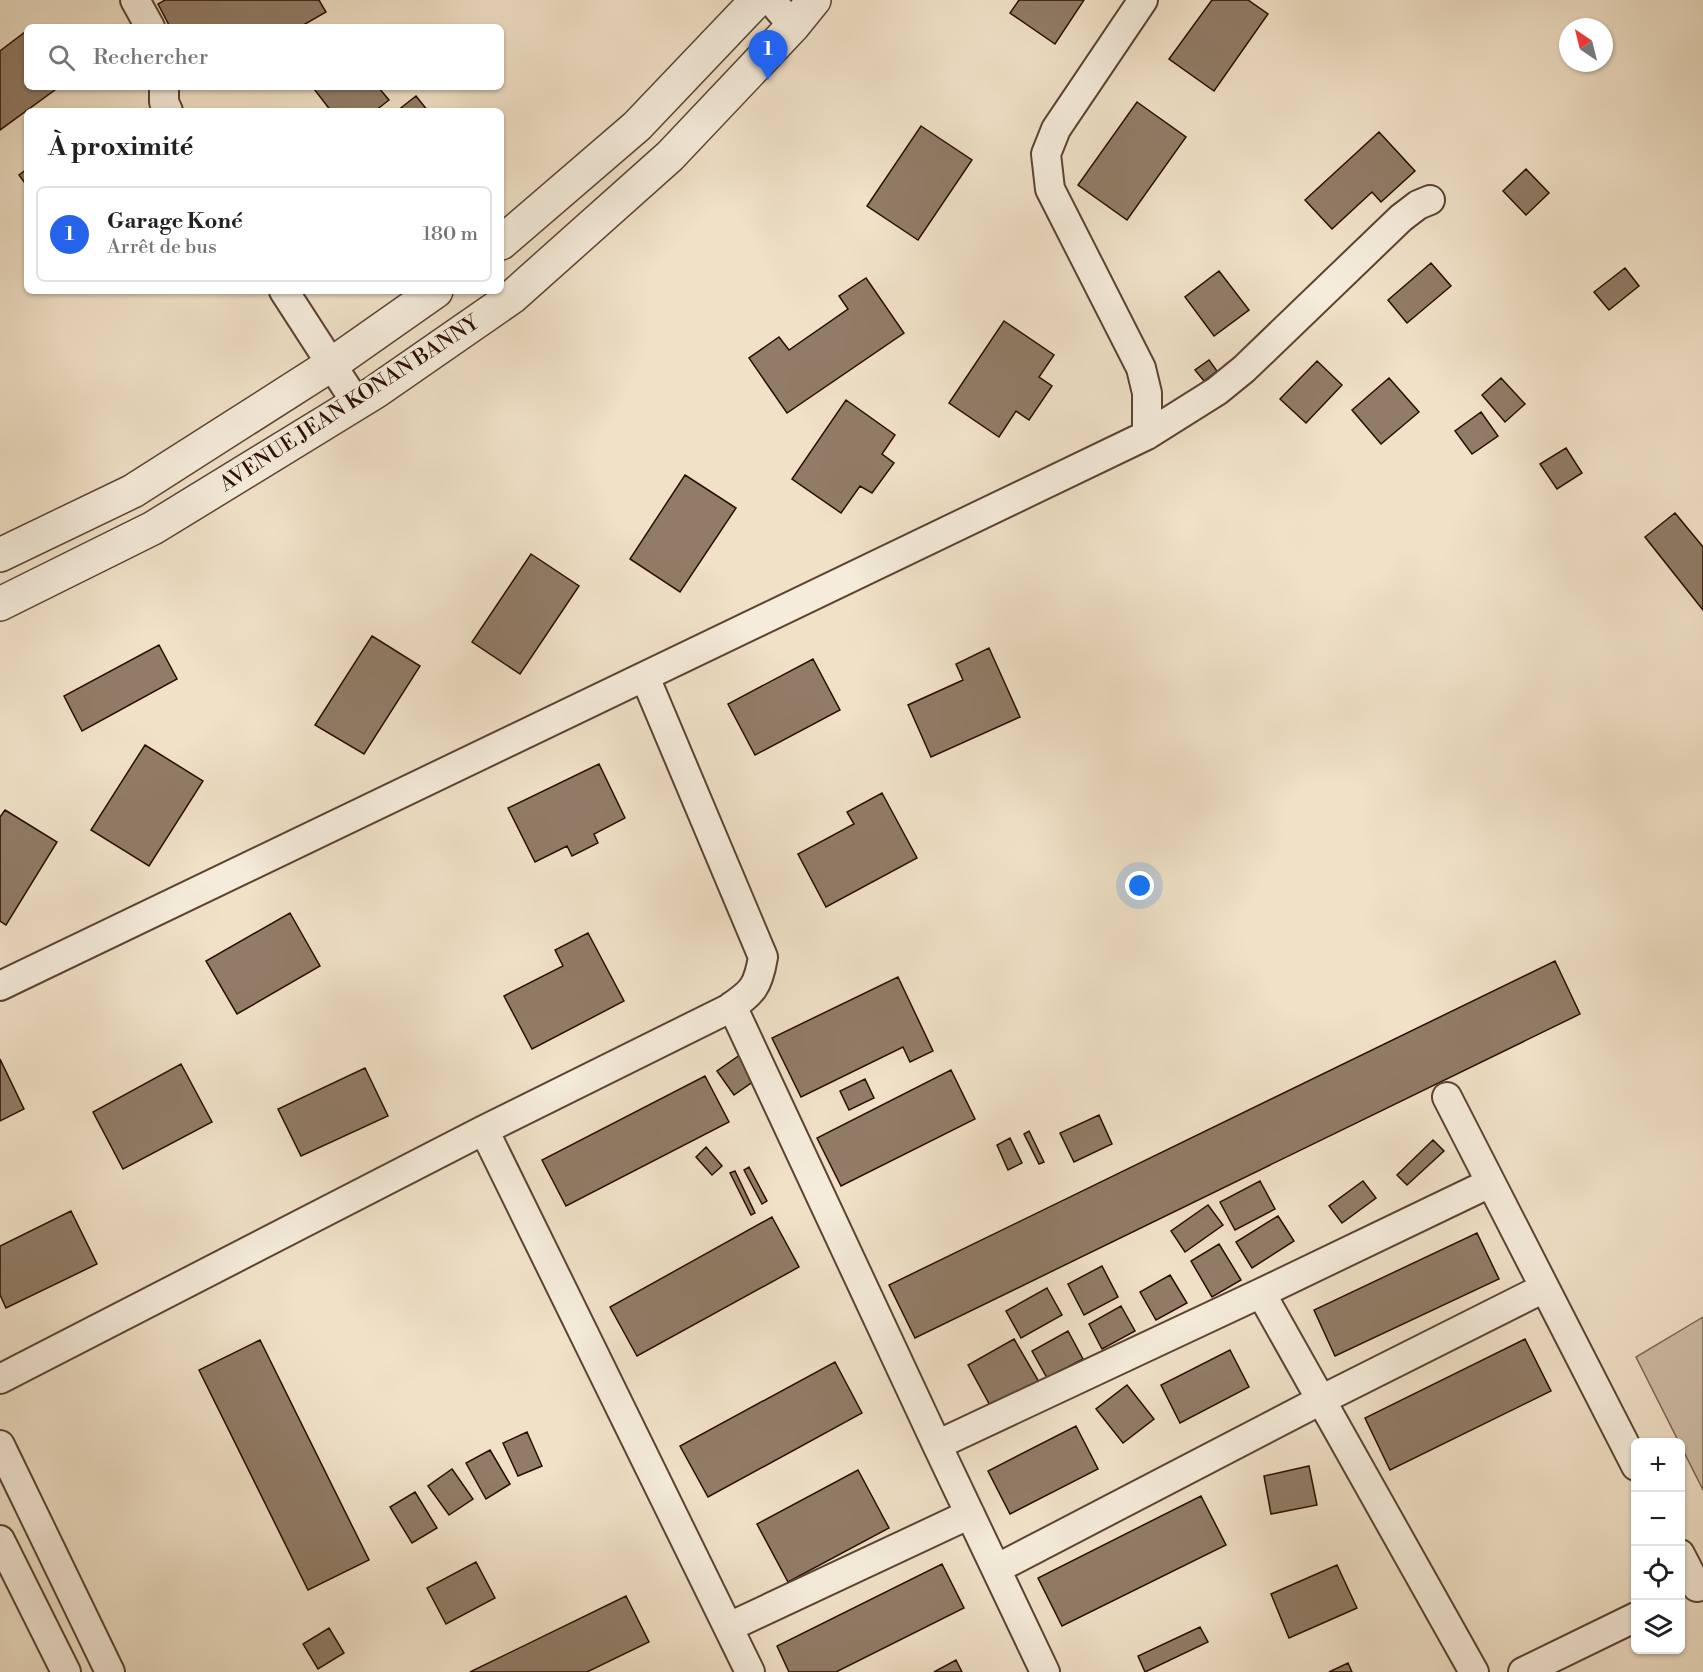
<!DOCTYPE html>
<html lang="fr">
<meta charset="utf-8">
<style>
body{margin:0;font-family:"Libre Bodoni",serif;background:#f2f2f2;color:#202124}
.controls{position:absolute;right:18px;bottom:18px;display:grid;overflow:hidden;border-radius:9px;box-shadow:0 2px 4px #0004}
.controls button{width:54px;height:54px;display:grid;place-items:center;padding:0;border:0;border-bottom:2px solid #e0e0e0;background:#fff;color:#202124;font:30px sans-serif}
.compass{position:absolute;left:1559px;top:18px;width:54px;height:54px;border-radius:50%;background:#fff;box-shadow:0 2px 4px #0004;rotate:325deg}
.you{position:absolute;left:1140px;top:886px;width:21px;height:21px;margin:-15px;border:4px solid #fff;border-radius:50%;background:#1a73e8;box-shadow:0 0 0 9px #1a73e833}
.badge{display:grid;place-items:center;width:39px;height:39px;border-radius:50%;background:#2563eb;color:#fff;font-size:20px;font-weight:700}
.pin{position:absolute;translate:-50% -50px;filter:drop-shadow(0 2px 3px #0008)}
.pin::after{content:'';position:absolute;top:32px;width:21px;height:18px;background:inherit;clip-path:polygon(0 0,100% 0,50% 100%)}
.list{margin:0;padding:0;list-style:none}
h2{display:flex;justify-content:space-between;align-items:center;height:78px;margin:0;padding:0 24px;font-size:26px}
h2 small{font-size:20px;font-weight:400;color:#757577}
.list li{display:grid;grid-template-columns:39px 1fr auto;gap:18px;align-items:center;box-sizing:border-box;height:96px;margin:0 12px 12px;padding:0 12px;border:2px solid #e0e0e0;border-radius:9px}
.list b{display:block;font-size:22px;white-space:nowrap}
.list p{margin:0;font-size:20px;white-space:nowrap;color:#757577}
.list em{font-size:20px;font-style:normal;color:#757577}
.icon{flex:none;width:33px;height:33px;fill:none;stroke:currentColor;stroke-width:2;stroke-linecap:round;stroke-linejoin:round}
.map{position:relative;flex:none;width:1703px;height:1672px;overflow:hidden}
.search{position:absolute;background:#fff;box-shadow:0 2px 4px #0004;left:24px;top:24px;width:480px;height:66px;display:flex;align-items:center;gap:15px;box-sizing:border-box;padding:0 21px;border-radius:9px;color:#757577;font-size:22px}
.panel{position:absolute;background:#fff;box-shadow:0 2px 4px #0004;left:24px;top:108px;width:480px;height:186px;border-radius:9px}
.map>svg:first-child{display:block}
</style>
<div class="map">
<svg width="1703" height="1672" viewBox="0 0 1703 1672">
<rect width="100%" height="100%" fill="#f0e1c7"/>
<filter id="stains"><feTurbulence type="fractalNoise" baseFrequency=".00333" numOctaves="4"/><feColorMatrix values="0 0 0 0 .2 0 0 0 0 .09 0 0 0 0 .02 0 0 0 .5 -.17"/></filter>
<radialGradient id="worn" r=".72"><stop offset=".6" stop-color="#630" stop-opacity="0"/><stop offset="1" stop-color="#630" stop-opacity=".3"/></radialGradient>
<!-- green -->
<path fill="#cebda5" stroke="#7c6652" stroke-width="1.5" d="M1703,1317V1490L1636,1357Z"/>
<!-- building -->
<path fill="#917c67" stroke="#2a0e00" stroke-width="1.5" d="M165,0H319L326,12L300,27H170L158,4Z
M1019,0H1084L1055,44L1010,13Z
M1212,0H1248L1268,14L1214,91L1169,59Z
M25,32L27,34V87H59L0,130V51Z
M317,87H378L389,100L375,111H331L314,89Z
M416,96L428,111H397Z
M1137,102L1186,137L1127,220L1078,185Z
M921,126L972,160L918,240L867,206Z
M1379,132L1415,171L1381,202L1372,192L1332,229L1305,200Z
M27,169V186L19,175Z
M1526,169L1549,193L1526,215L1503,191Z
M1431,263L1451,286L1407,323L1388,300Z
M1625,268L1639,286L1609,310L1594,292Z
M1219,271L1249,310L1214,336L1185,297Z
M866,278L904,333L787,413L749,358L779,337L789,350L848,309L839,296Z
M1004,321L1054,355L1039,377L1052,386L1029,420L1016,411L999,437L949,403Z
M1209,360L1217,371L1204,381L1195,370Z
M1317,361L1342,385L1306,423L1280,399Z
M1389,378L1419,412L1381,444L1352,410Z
M1501,378L1525,404L1505,422L1482,395Z
M846,400L895,435L882,454L894,463L872,493L860,486L841,513L792,479Z
M1481,412L1498,436L1472,454L1455,431Z
M1566,448L1582,473L1557,489L1540,464Z
M685,475L736,508L680,592L630,559Z
M1675,513L1703,547V610L1645,537Z
M531,554L579,586L520,674L472,642Z
M372,636L420,666L364,754L315,725Z
M159,645L177,679L82,731L64,696Z
M989,648L1020,717L931,757L908,705L963,680L956,664Z
M813,659L840,710L755,755L728,704Z
M145,745L203,781L149,866L91,830Z
M599,764L625,818L594,834L598,843L572,856L567,846L535,862L508,808Z
M882,793L917,858L826,907L798,854L854,824L847,812Z
M5,810L57,842L6,925L0,921V817Z
M290,913L320,966L237,1014L206,961Z
M588,933L624,1001L532,1049L504,996L563,966L555,950Z
M1555,961L1580,1014L915,1338L889,1285Z
M898,977L933,1051L910,1062L903,1047L801,1097L772,1038Z
M757,1043L774,1067L734,1095L717,1071Z
M0,1059L24,1109L0,1121Z
M181,1064L212,1122L123,1169L93,1112Z
M365,1068L388,1116L301,1156L278,1109Z
M951,1070L975,1119L841,1186L817,1138Z
M705,1076L729,1122L566,1206L542,1160Z
M865,1079L874,1098L849,1110L840,1091Z
M1099,1115L1112,1144L1074,1162L1060,1133Z
M1029,1131L1044,1162L1039,1164L1024,1134Z
M1010,1138L1022,1163L1008,1170L997,1145Z
M1433,1140L1444,1151L1407,1185L1397,1175Z
M706,1147L722,1166L712,1175L696,1157Z
M749,1167L767,1201L762,1204L744,1170Z
M735,1171L755,1213L751,1215L730,1173Z
M1260,1181L1275,1209L1235,1230L1220,1202Z
M1363,1181L1376,1198L1342,1223L1329,1206Z
M1208,1205L1223,1225L1185,1252L1171,1231Z
M71,1211L97,1264L6,1308L0,1295V1246Z
M1278,1216L1294,1241L1252,1268L1236,1242Z
M772,1217L799,1267L637,1356L610,1307Z
M1477,1233L1499,1279L1335,1356L1314,1310Z
M1219,1244L1241,1280L1212,1297L1191,1261Z
M1102,1266L1118,1297L1084,1315L1068,1284Z
M1170,1275L1187,1303L1156,1320L1140,1292Z
M1047,1288L1062,1315L1021,1338L1006,1311Z
M1121,1306L1135,1331L1102,1349L1089,1324Z
M1068,1331L1083,1359L1047,1378L1032,1351Z
M1014,1339L1039,1382L992,1409L968,1365Z
M1525,1339L1551,1391L1390,1470L1365,1418Z
M260,1340L369,1560L308,1590L199,1370Z
M1230,1350L1249,1387L1180,1423L1161,1385Z
M835,1362L862,1413L708,1497L680,1446Z
M1127,1385L1154,1419L1123,1443L1096,1409Z
M1076,1426L1098,1469L1010,1514L988,1471Z
M527,1432L542,1466L518,1476L503,1443Z
M490,1450L510,1484L486,1499L466,1463Z
M1309,1466L1317,1505L1271,1514L1264,1476Z
M452,1469L473,1499L449,1515L428,1486Z
M858,1470L889,1528L788,1582L757,1524Z
M415,1492L437,1528L412,1543L390,1507Z
M1201,1496L1226,1545L1062,1626L1038,1578Z
M476,1562L495,1598L446,1624L427,1588Z
M942,1564L964,1608L836,1672H789L777,1646Z
M1337,1565L1357,1608L1289,1638L1271,1594Z
M626,1596L649,1642L587,1672H470Z
M1200,1627L1208,1642L1145,1672L1138,1656Z
M329,1628L344,1653L318,1669L303,1644Z
M956,1660L962,1672H934Z
M1348,1663L1352,1672H1329Z"/>
<g fill="none" stroke-linecap="round" stroke-linejoin="round">
<defs>
<path id="minor" d="M135,0L150,27
M771,0L793,26
M1143,0L1056,129L1046,154L1050,189L1141,368L1147,393V435
M164,87V102L168,111
M284,291L357,404
M0,986L1147,435L1217,391L1244,369L1401,218L1418,205L1430,200
M732,1006L937,1445L1045,1672
M1447,1097L1636,1466
M484,1130L750,1672
M1261,1293L1474,1672
M0,1379L484,1130L728,1009C753,992 758,987 763,957L645,677
M0,1445L110,1672
M937,1445L1261,1293L1490,1183
M0,1540L66,1672
M1680,1554L1697,1587
M996,1569L1321,1400L1544,1288
M729,1627L970,1514
M1523,1672L1636,1617"/>
<path id="tertiary" d="M501,243L637,126L757,0
M0,555L133,491L332,364L436,291
M0,604L153,528L375,392L512,297L670,156L793,26L814,0"/>
</defs>
<!-- minor casing -->
<use href="#minor" stroke="#5c4332" stroke-width="32"/>
<!-- tertiary casing -->
<use href="#tertiary" stroke="#5c4332" stroke-width="36"/>
<!-- minor -->
<use href="#minor" stroke="#f5ecdb" stroke-width="28"/>
<!-- tertiary -->
<use href="#tertiary" stroke="#f5ecdb" stroke-width="33"/>
</g>
<g text-anchor="middle" stroke-width="6" stroke-linejoin="round" paint-order="stroke">
<!-- street labels -->
<g font-size="21" fill="#2a0e00" stroke="#f5ecdb">
<text transform="translate(349 403) rotate(-33)" y="7">AVENUE JEAN KONAN BANNY</text>
</g>
</g>
<rect width="100%" height="100%" filter="url(#stains)"/>
<rect width="100%" height="100%" fill="url(#worn)"/>
</svg>
<div class="controls">
<button>+</button>
<button>−</button>
<button><svg class="icon" aria-label="locate" viewBox="0 0 24 24"><circle cx="12" cy="12" r="6"/><path d="M12 2v4M12 18v4M2 12h4M18 12h4"/></svg></button>
<button><svg class="icon" aria-label="layers" viewBox="0 0 24 24"><path d="M12 4l9 5-9 5-9-5zM3 14l9 5 9-5"/></svg></button>
</div>
<svg class="compass" viewBox="-18 -18 36 36"><path d="M0-13l5 13h-10z" fill="#e53935"/><path d="M0 13l5-13h-10z" fill="#757577"/></svg>
<div class="you"></div>
<div class="pin badge" style="left:768px;top:80px">1</div>
<div class="search"><svg class="icon" aria-label="search" viewBox="0 0 24 24"><circle cx="10" cy="10" r="6"/><path d="M15 15l6 6"/></svg>Rechercher</div>
<section class="panel">
<h2>À proximité<small></small></h2>
<ul class="list">
<li><span class="badge">1</span><div><b>Garage Koné</b><p>Arrêt de bus</p></div><em>180 m</em></li>
</ul>
</section>
</div>
